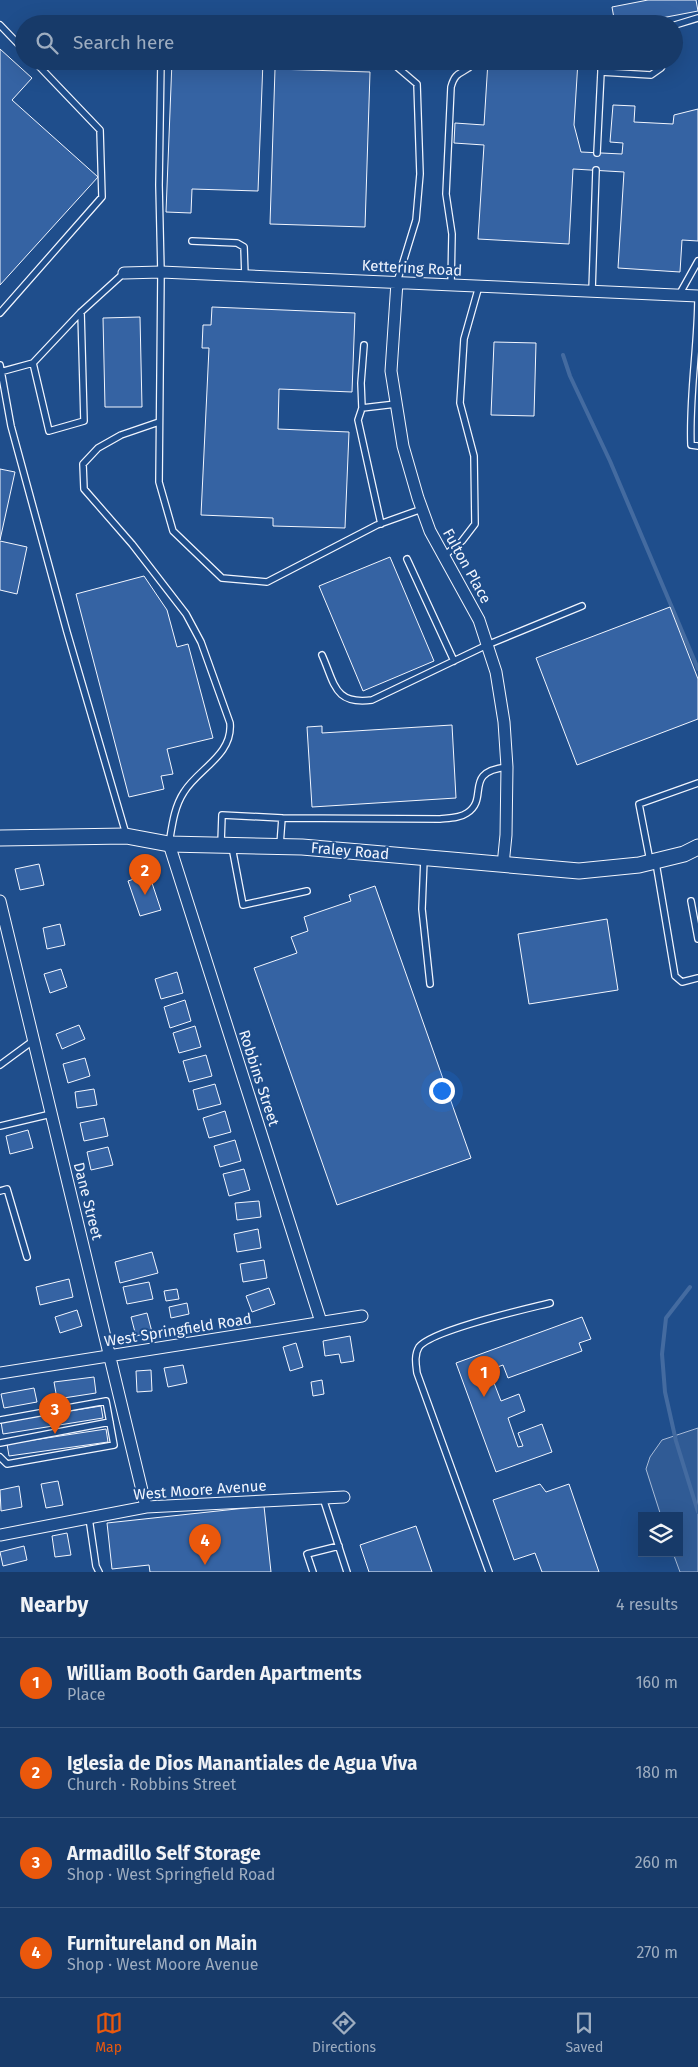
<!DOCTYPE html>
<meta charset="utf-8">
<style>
body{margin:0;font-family:"Fira Sans",sans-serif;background:#20416f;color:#f1f3f6}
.controls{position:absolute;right:15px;bottom:15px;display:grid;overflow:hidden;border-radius:0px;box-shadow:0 5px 20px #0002}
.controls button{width:45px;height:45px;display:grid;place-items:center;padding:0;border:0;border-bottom:1px solid #36547d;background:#173a69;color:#f1f3f6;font:25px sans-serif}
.you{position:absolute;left:441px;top:1090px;width:18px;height:18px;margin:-12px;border:4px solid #fff;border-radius:50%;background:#1a73e8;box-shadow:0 0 0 8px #1a73e833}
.badge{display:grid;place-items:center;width:32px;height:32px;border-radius:50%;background:#ea580c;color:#fff;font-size:16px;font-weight:700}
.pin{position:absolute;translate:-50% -41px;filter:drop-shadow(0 1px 2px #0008)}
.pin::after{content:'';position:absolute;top:26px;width:18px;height:15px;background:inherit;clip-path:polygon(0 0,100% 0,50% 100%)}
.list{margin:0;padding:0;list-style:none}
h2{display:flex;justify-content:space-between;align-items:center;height:65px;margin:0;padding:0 20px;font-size:21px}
h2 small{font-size:16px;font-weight:400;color:#9eadc0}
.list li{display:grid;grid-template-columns:32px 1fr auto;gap:15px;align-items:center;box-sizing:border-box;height:90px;padding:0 20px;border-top:1px solid #36547d}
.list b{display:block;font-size:19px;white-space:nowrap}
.list p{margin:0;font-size:16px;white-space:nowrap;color:#9eadc0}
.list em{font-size:16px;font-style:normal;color:#9eadc0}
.icon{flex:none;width:28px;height:28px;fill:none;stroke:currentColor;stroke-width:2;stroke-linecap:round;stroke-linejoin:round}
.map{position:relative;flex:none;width:698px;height:1572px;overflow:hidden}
.search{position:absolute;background:#173a69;box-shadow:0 5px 20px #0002;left:15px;right:15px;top:15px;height:55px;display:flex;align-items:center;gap:12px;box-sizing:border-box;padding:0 18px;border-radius:28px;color:#9eadc0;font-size:19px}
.sheet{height:425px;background:#173a69}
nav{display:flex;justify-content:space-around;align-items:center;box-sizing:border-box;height:70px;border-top:1px solid #36547d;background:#173a69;font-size:14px;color:#9eadc0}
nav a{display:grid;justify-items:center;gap:2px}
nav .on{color:#ea580c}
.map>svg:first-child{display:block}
</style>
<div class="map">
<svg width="698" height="1572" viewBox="0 0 698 1572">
<rect width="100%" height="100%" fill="#1f4e8c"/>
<!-- built -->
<path fill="#305b95" stroke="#a8bbd7" d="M698,1428V1572H680L673,1553H679V1516H661L646,1469L650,1457L662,1440Z"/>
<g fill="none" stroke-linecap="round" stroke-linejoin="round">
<!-- stream -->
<path stroke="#446ba0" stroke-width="4" d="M563,355L570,376L610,461L698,669
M690,1287L666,1318L662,1354L665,1392L676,1441L698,1512"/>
</g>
<!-- building -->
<path fill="#3563a3" stroke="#f2f6ff" d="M648,0H696L698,11L630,24H615L612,7Z
M0,49L32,78L12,100L98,177L0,285Z
M172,61H263L258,191L192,189L191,213L166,212Z
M488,61H578L574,125L581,152L622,154L623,143L610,142L613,105L635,106L634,122L673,124L674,115L698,109V241L682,240L680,272L618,268L624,172L573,169L569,244L478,239L484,145L454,143L455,123L484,125Z
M275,69L370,72L365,227L270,224Z
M212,307L355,313L352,392L279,389L278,429L349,432L345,528L273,526V518L201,515L209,348H202L203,325H211Z
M140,317L142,407H105L103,318Z
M494,342L536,343L534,416L491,415Z
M0,469L15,472L0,540Z
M0,541L27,547L17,594L0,590Z
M390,557L434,661L363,691L319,586Z
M144,576L167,610L177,647L188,644L213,738L167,749L173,774L161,776L164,789L129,797L76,594Z
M670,607L698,679V719L577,765L536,658Z
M452,725L456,798L312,807L307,727L322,726V733Z
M39,864L44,885L20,890L15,869Z
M149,874L161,910L140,916L128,881Z
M375,886L471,1158L337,1205L254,968L297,953L291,937L308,931L304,917L351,901L349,895Z
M607,919L618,990L529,1004L518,934Z
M60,924L65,945L47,949L43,928Z
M61,969L67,987L50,993L44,974Z
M177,972L183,993L161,999L155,979Z
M185,1000L191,1021L170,1028L164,1007Z
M79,1025L85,1039L62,1049L56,1034Z
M195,1026L201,1047L179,1053L173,1033Z
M206,1055L212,1076L189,1082L183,1061Z
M85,1058L90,1076L68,1083L63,1064Z
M215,1084L221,1104L198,1110L193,1090Z
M94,1089L97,1105L77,1108L75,1092Z
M225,1111L231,1132L209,1138L203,1118Z
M104,1118L108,1136L84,1141L80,1123Z
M28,1130L33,1148L10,1154L6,1136Z
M235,1140L241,1161L220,1167L214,1146Z
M108,1147L113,1165L91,1170L87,1152Z
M244,1169L250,1190L229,1196L223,1174Z
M259,1201L261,1217L237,1220L235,1203Z
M258,1229L261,1248L237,1252L234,1234Z
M152,1252L158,1273L120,1283L115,1262Z
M264,1260L267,1278L243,1282L240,1264Z
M69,1279L73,1297L40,1305L36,1287Z
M149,1282L153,1299L127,1304L123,1287Z
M269,1288L275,1304L252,1312L246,1296Z
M177,1289L179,1299L166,1301L164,1291Z
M187,1303L189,1314L171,1318L169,1307Z
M77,1310L82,1326L60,1333L55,1317Z
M147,1313L152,1332L136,1336L131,1317Z
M582,1317L591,1339L579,1343L582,1351L508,1378L503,1365L489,1370L501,1401L519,1394L525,1411L508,1418L518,1447L523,1446L518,1433L542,1424L552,1452L496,1472L456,1363Z
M350,1336L354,1361L341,1363L339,1354L325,1356L323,1341Z
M296,1343L303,1367L290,1371L283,1347Z
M183,1365L187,1383L168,1387L164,1368Z
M151,1370L152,1391L137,1392L136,1371Z
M94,1377L96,1393L57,1399L54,1382Z
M322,1380L324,1394L313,1396L311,1382Z
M34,1388L37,1402L4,1408L1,1394Z
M101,1406L103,1418L3,1434L1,1422Z
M106,1429L108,1442L9,1456L7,1444Z
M58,1481L63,1505L46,1508L41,1484Z
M540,1484L546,1492L569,1484L599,1572H542L535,1553L514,1560L493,1500Z
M19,1486L22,1507L1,1511L0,1490Z
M264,1506L271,1572H150L149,1565L112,1569L107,1523Z
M416,1526L432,1572H369L360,1545Z
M67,1533L71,1555L55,1557L52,1536Z
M24,1546L27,1560L3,1566L0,1552Z"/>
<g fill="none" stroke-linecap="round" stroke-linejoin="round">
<defs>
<path id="service" d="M486,24L500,20L579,24
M0,25L24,50
M674,30L675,25L698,18
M161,61L159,185L161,272L159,482L173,531L222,578L267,582L377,525L422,509
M390,61L417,84L420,174L416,220L397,282
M601,72V61
M597,153L601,72L651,75L661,68L665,61
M192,241L237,243L244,247L245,276
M451,285L452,234L446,194L451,87C456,69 463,75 473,64V61
M592,291L596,170
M679,295L698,261
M698,296C698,346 689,395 691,445L698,446
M0,313L102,197L100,130L34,61
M33,363L49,431L84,421L81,312
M0,365L11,426L67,632L126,834
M0,372L33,363L81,312L124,273
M362,408L361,383L364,345
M159,422L121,435L98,448L83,464L84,489L132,544L186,614L201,642L230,723C233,755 198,769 184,792C174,807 172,826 169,844
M381,524L358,420L362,408L396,404
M444,556L462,541L475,524L474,456L460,403L464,339L479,286
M407,559L454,661
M322,655C335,684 334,705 372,700L487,645L582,606
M221,843L222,815L282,818L440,819C450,818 460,818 467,813C490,798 462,772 507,767
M280,845L282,818
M232,847L243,905L307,891
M424,859L422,909L430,984
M650,861L639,804L698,783
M656,863L675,976L682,982L698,978
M691,901L698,939
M0,1065L34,1040
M0,1126L51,1114
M0,1191L7,1189L27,1257
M0,1420L106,1401L114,1445L7,1464L0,1457
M0,1443L110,1422
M323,1498L347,1572
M89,1518L96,1566L99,1572
M313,1572L307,1554L339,1546
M489,1572L417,1373C416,1365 414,1355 419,1347C432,1330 526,1309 550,1303"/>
<path id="minor" d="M124,273L161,272L698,296
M397,282L391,371L403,446L418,498L430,531L479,620L496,672L504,722L507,767L506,835L503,865
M169,844L321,1322
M0,901L146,1507
M0,1373L362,1316
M0,1535L146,1507L344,1497"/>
<path id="tertiary" d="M0,838L126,836L169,844L302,847L579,871L639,865L684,854L698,847"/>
</defs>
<!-- service casing -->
<use href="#service" stroke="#f2f6ff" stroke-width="8"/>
<!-- minor casing -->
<use href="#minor" stroke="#f2f6ff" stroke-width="13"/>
<!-- tertiary casing -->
<use href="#tertiary" stroke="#f2f6ff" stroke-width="17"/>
<!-- service -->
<use href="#service" stroke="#1f4e8c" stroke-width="5.5"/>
<!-- minor -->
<use href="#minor" stroke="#1f4e8c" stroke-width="11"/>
<!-- tertiary -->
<use href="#tertiary" stroke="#1f4e8c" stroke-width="15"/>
</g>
<g text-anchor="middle" stroke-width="4" stroke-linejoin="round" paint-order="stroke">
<!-- street labels -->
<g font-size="15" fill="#f2f6ff" stroke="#1f4e8c">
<text transform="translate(412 268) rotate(3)" y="5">Kettering Road</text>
<text transform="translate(467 566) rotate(61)" y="5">Fulton Place</text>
<text transform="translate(350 851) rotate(5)" y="5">Fraley Road</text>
<text transform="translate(259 1078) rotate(72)" y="5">Robbins Street</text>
<text transform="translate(88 1201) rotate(76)" y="5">Dane Street</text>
<text transform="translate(178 1330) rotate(-9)" y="5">West Springfield Road</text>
<text transform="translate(200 1490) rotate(-4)" y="5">West Moore Avenue</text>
</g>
</g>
</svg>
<div class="controls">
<button><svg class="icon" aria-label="layers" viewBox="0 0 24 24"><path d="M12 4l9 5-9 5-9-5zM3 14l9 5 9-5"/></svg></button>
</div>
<div class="you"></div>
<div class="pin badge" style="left:484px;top:1397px">1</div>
<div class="pin badge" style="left:145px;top:895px">2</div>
<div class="pin badge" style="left:55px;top:1434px">3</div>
<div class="pin badge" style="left:205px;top:1565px">4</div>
<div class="search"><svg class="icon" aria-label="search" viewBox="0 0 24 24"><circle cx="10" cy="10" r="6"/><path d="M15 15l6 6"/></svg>Search here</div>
</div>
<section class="sheet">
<h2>Nearby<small>4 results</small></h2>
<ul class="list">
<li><span class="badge">1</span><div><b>William Booth Garden Apartments</b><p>Place</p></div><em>160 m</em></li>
<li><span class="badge">2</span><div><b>Iglesia de Dios Manantiales de Agua Viva</b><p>Church · Robbins Street</p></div><em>180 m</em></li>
<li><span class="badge">3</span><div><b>Armadillo Self Storage</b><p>Shop · West Springfield Road</p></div><em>260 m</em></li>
<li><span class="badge">4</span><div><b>Furnitureland on Main</b><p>Shop · West Moore Avenue</p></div><em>270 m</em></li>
</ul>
</section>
<nav>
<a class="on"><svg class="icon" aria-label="map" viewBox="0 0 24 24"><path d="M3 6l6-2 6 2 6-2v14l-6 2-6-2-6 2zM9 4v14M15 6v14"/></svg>Map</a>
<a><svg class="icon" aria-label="directions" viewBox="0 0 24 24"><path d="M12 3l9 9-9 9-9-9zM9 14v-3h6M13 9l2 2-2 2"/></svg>Directions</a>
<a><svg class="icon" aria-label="saved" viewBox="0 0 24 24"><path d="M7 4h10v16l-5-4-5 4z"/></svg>Saved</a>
</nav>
